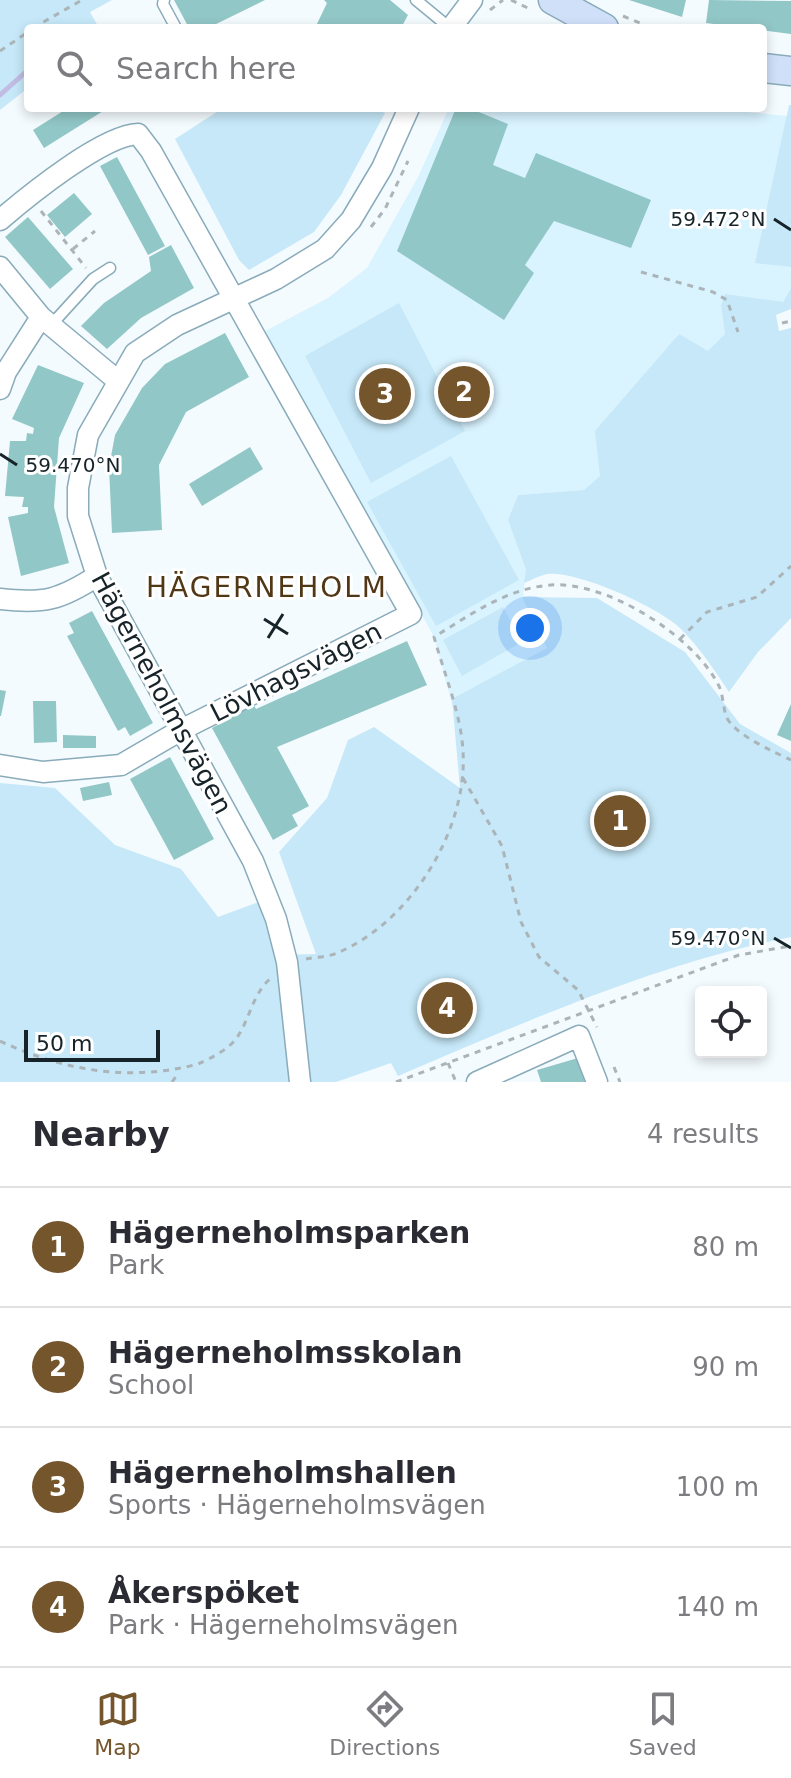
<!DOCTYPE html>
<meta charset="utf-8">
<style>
body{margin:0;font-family:"DejaVu Sans",sans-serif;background:#f2f2f3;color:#2b2b33}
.controls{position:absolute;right:24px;bottom:24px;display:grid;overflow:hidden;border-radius:8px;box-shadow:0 4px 12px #0003}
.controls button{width:72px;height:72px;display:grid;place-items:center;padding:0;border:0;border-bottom:2px solid #e1e1e2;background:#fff;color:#2b2b33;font:40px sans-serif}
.scale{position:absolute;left:24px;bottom:20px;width:136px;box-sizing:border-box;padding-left:8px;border:4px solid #162329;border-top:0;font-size:22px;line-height:28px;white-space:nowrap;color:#162329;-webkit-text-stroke:6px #fff;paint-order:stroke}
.you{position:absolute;left:530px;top:628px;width:28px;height:28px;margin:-20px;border:6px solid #fff;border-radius:50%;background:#1a73e8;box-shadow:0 0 0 12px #1a73e833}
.badge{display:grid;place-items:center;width:52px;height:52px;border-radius:50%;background:#75552b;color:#fff;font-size:26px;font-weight:700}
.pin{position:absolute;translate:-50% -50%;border:4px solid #fff;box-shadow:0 2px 8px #0006}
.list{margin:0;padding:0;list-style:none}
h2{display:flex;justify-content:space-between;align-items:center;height:104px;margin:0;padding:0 32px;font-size:34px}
h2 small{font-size:26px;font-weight:400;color:#7c7c81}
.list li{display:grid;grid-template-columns:52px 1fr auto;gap:24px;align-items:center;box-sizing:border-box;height:120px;padding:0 32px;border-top:2px solid #e1e1e2}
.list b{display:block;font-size:30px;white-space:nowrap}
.list p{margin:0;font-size:26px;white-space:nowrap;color:#7c7c81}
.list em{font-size:26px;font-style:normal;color:#7c7c81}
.icon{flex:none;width:44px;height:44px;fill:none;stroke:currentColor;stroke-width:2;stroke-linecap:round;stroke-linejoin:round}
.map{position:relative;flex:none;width:791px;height:1082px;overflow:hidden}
.search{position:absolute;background:#fff;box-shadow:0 4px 12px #0003;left:24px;right:24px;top:24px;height:88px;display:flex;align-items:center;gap:20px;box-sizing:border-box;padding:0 28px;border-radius:8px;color:#7c7c81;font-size:30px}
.sheet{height:584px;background:#fff}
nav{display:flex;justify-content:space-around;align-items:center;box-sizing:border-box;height:112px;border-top:2px solid #e1e1e2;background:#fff;font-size:22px;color:#7c7c81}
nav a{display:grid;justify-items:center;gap:4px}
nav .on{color:#75552b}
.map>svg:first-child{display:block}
</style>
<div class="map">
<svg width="791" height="1082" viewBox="0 0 791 1082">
<rect width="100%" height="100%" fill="#f4fbfe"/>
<!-- built -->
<path fill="#d9f3ff" d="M449,108H705L788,116L756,262L791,267V288L783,302L721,306L725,334L708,352L678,334L600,476L584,490L518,495L508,520L526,570L523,597L547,648L454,711L434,637L265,331L328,298L367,268L418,177Z"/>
<!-- green -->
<path fill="#c6e8f8" d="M0,0H112L90,12L99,28H28V88L0,110Z
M789,105H791V267L755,263Z
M223,108H376L385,113L341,195L314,232L249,270L239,260L175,139Z
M791,288V309L776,315L779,331L791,328V618L758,652L729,692C714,669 699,647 680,628C658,607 578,571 548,574C540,575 532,580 524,583L526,570L508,520L518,495L584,490L600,476L595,431L679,334L708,351L725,334L721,306L725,294L783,302Z
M399,303L465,431L371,483L305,356Z
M451,456L519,580L436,626L367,502Z
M522,597L597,598L685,652L740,724L791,753V937C653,964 526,1022 398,1076L391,1063L336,1082H0V783L55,788L115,845L181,869L218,917L259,902L275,955L316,954L279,852L327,798L348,740L374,727L460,788L452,699L547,648Z
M503,607L522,642L462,676L443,640Z"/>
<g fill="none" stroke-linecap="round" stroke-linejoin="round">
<!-- stream -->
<path stroke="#c0bce3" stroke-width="5" d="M0,95L28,70"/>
</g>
<!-- building -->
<path fill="#92c7c7" d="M174,0H265L208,28H189Z
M324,0H390L408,15L401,28H315L327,3Z
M629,0H686L682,17Z
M709,0L791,1V34L706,23Z
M68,108H108L44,148L33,130Z
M456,108H469L508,124L493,165L525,178L536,153L651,200L631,248L554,221L525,265L534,273L504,320L397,251Z
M117,157L165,246L148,255L100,166Z
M74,193L92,214L65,237L47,215Z
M28,217L73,269L50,289L5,237Z
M171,245L194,288L141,318L107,349L81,326L104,303L151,271L149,257Z
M225,333L249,377L186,412L159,465L162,530L112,533L109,467L115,435L142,388L165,364Z
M38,365L84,383L59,438L54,507L69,563L21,576L8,517L28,513V507H22L24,497L5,496L10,441H26L27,433L33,434L34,428L12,419Z
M250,447L263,469L202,506L189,484Z
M92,611L153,723L130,736L125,727L118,731L67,636L74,633L69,623Z
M407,641L427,685L277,747L309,806L292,815L298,826L273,840L212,728L254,705L256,709Z
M0,690L6,691L1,716H0Z
M33,701H56L57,742L34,743Z
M791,704V741L777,735Z
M63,735L96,736V748H63Z
M170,757L214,839L174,860L130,779Z
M109,782L112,795L83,801L80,788Z
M578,1058L585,1082H541L537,1070Z"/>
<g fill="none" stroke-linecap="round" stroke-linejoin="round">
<defs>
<path id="lane" d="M164,0L163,4L176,28
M416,0L450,28
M52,324L93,279L110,268"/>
<path id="street" d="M451,28L472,0
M0,220C28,196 103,135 138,134L151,151L411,614L181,730L121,765L43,772L0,765
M0,267L41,317L118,381
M0,389L6,372L41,317
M0,599C44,604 60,600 97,576
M300,1082L287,962L276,919L253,861L97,576L78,516V488L88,435L135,353L177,325L276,279L325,249L351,220L382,168L409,108
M477,1082L579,1036L597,1082"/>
<path id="secondary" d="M553,0L604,28
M763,68L791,71"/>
</defs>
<!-- lane casing -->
<use href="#lane" stroke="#89abba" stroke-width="13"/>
<!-- street casing -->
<use href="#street" stroke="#89abba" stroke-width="23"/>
<!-- secondary casing -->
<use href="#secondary" stroke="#89abba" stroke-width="31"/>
<!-- path -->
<path stroke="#abb4b8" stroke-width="3" stroke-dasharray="6 6" stroke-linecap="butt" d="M511,0L532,10
M490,10L503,0
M623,16L652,28
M33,28L82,0
M0,51L28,32
M41,211L86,268
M371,227L385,209L408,161
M73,249L95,231
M641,272L713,292L727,300L738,332
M782,323L791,321
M680,639L707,612L757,597L791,566
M463,778L502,846L521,922L539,957L578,990L597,1027
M306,959C316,957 328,957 337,953C410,923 468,830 463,751C461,714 444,673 434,637C470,615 507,588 551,585C607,581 694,636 719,686C723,695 723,706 726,716C733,734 774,752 791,760
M0,1041C64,1071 130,1082 198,1064C211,1058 230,1049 238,1036C250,1018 253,993 271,978
M448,1063L456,1082
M614,1067L620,1082
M172,1082L177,1075
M396,1082L739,955L791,946"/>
<!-- lane -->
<use href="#lane" stroke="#fff" stroke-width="10"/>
<!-- street -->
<use href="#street" stroke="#fff" stroke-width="20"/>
<!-- secondary -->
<use href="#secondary" stroke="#d0e0f9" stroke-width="28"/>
</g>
<!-- ticks -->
<path fill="none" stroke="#162329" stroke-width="3" d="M774,219L791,230M0,454L17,465M264,619L288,634M268,638L283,614M774,938L791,948"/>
<g text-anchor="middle" stroke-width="6" stroke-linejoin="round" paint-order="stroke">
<!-- street labels -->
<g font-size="26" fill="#162329" stroke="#fff">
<text transform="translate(296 672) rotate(-27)" y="9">Lövhagsvägen</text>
<text transform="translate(162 693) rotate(62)" y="9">Hägerneholmsvägen</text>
</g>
<!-- neighbourhood labels -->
<g font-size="28" letter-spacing="2" fill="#503715" stroke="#fff">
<text x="267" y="597">HÄGERNEHOLM</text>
</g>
</g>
<g font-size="20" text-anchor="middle" fill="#162329" stroke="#fff" stroke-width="6" stroke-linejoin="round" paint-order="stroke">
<text x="718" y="226">59.472°N</text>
<text x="73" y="472">59.470°N</text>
<text x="718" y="945">59.470°N</text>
</g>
</svg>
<div class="controls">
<button><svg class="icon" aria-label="locate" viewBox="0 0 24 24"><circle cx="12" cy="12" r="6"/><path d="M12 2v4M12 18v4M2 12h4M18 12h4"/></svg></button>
</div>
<div class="scale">50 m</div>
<div class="you"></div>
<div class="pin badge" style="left:620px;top:821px">1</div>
<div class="pin badge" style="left:464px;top:392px">2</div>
<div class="pin badge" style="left:385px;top:394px">3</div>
<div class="pin badge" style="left:447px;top:1008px">4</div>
<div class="search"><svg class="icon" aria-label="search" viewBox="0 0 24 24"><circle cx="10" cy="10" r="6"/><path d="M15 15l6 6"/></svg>Search here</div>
</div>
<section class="sheet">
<h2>Nearby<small>4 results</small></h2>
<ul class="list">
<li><span class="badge">1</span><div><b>Hägerneholmsparken</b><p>Park</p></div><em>80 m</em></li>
<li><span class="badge">2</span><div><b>Hägerneholmsskolan</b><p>School</p></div><em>90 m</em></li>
<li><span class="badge">3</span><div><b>Hägerneholmshallen</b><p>Sports · Hägerneholmsvägen</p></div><em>100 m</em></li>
<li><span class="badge">4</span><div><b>Åkerspöket</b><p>Park · Hägerneholmsvägen</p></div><em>140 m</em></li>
</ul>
</section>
<nav>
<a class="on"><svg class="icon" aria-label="map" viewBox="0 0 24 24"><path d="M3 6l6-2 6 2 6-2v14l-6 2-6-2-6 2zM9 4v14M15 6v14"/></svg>Map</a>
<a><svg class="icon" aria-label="directions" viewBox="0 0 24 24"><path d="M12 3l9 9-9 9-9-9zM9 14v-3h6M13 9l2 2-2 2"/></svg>Directions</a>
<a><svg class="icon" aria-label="saved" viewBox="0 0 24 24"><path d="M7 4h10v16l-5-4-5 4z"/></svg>Saved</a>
</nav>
